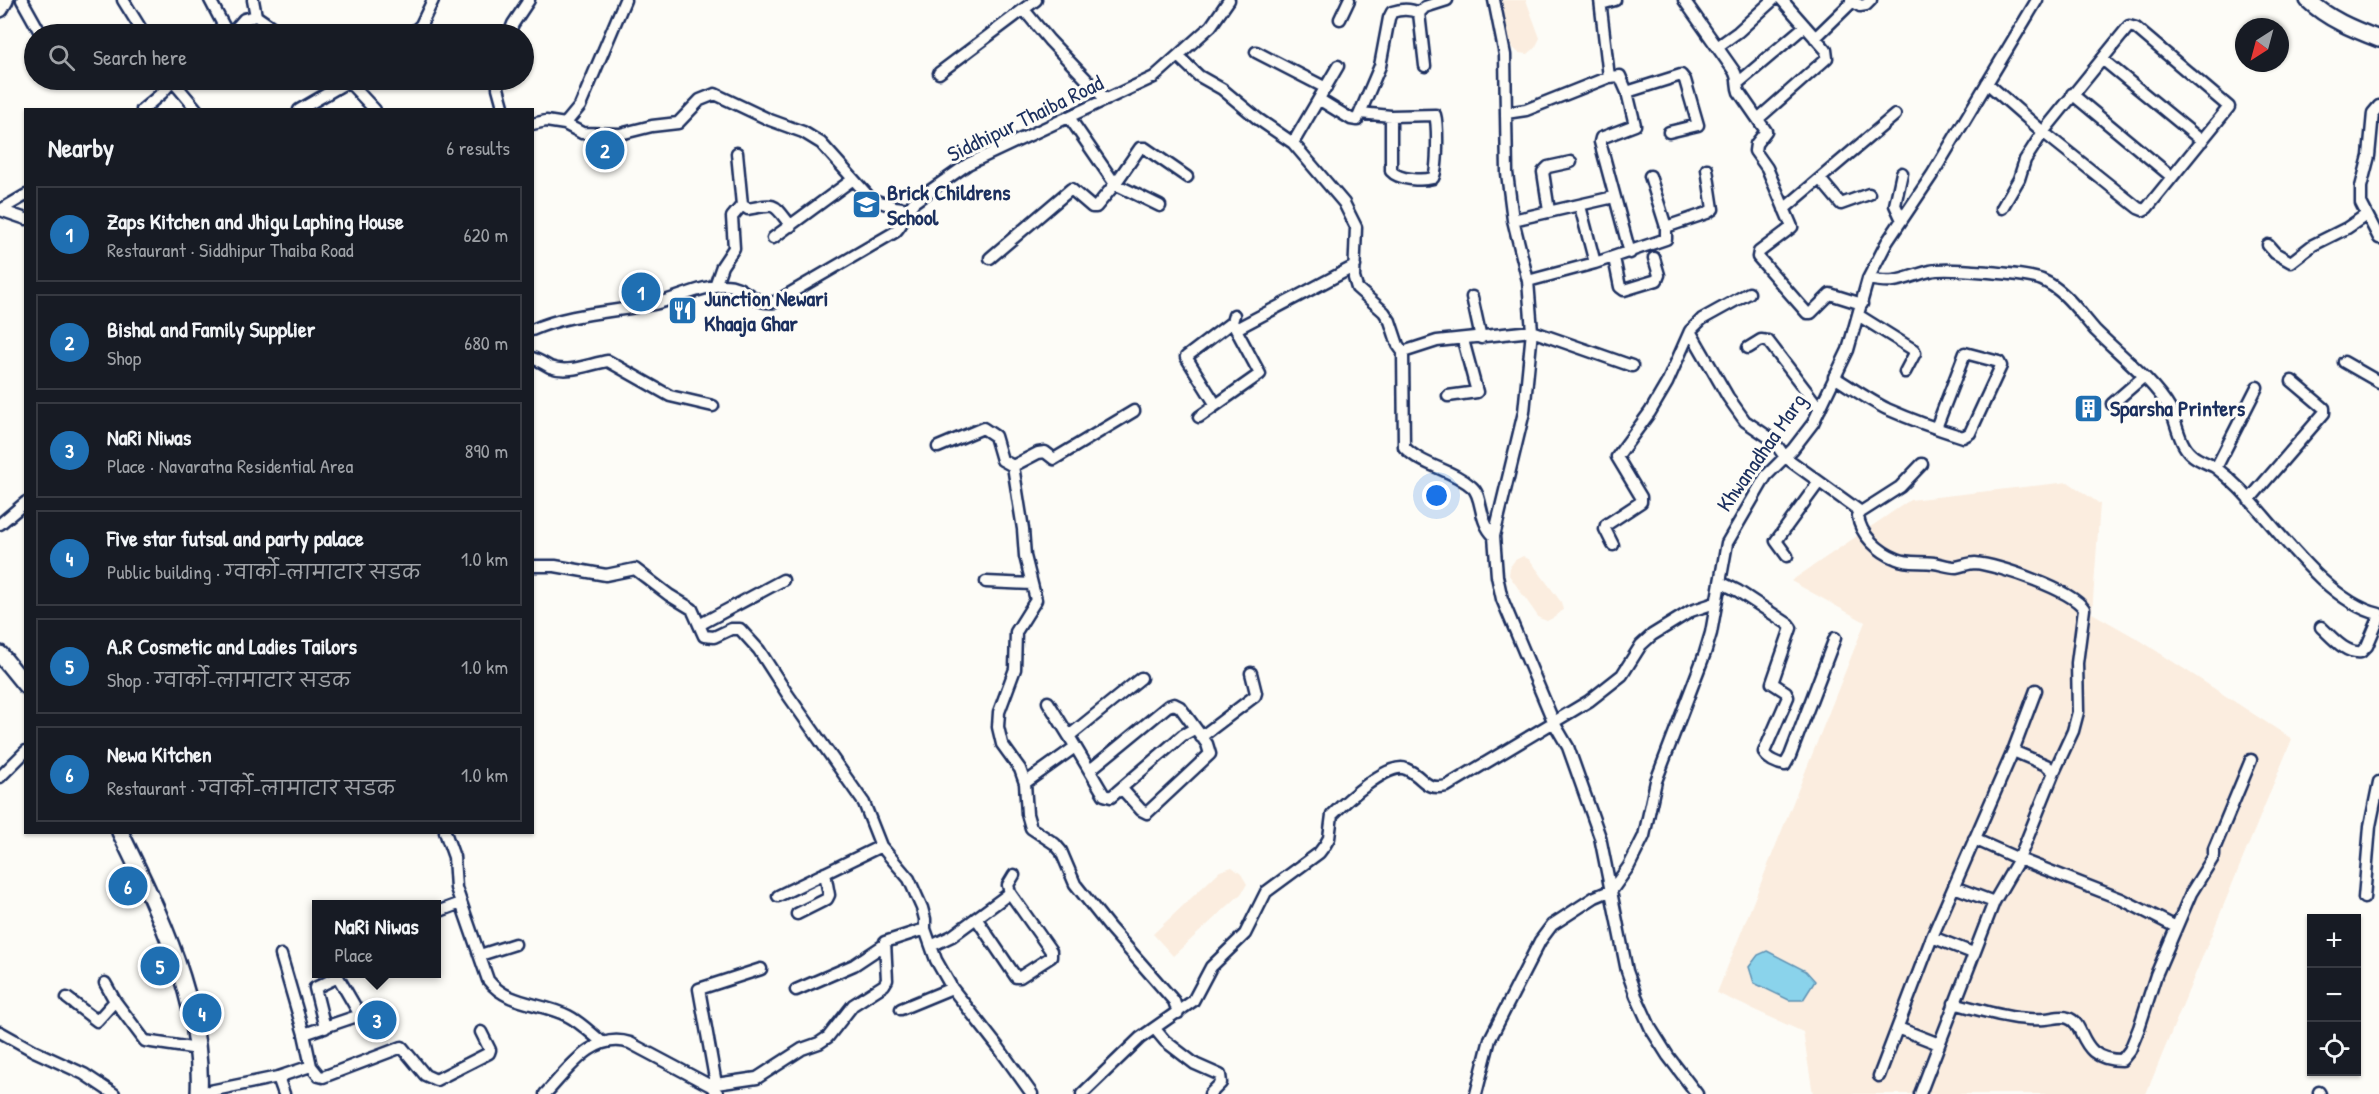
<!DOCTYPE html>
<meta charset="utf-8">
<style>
body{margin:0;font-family:"Patrick Hand","Playpen Sans Deva",sans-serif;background:#20242c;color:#f1f3f6}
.controls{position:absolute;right:18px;bottom:18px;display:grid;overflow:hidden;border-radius:0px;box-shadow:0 2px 4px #0004}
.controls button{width:54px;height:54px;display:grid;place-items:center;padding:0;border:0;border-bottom:2px solid #363941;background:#171b24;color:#f1f3f6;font:30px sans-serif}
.compass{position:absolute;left:2235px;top:18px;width:54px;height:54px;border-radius:50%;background:#171b24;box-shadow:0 2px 4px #0004;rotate:216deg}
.you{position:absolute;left:1437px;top:496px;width:21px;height:21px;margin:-15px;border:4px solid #fff;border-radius:50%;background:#1a73e8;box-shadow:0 0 0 9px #1a73e833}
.badge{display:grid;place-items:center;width:39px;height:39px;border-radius:50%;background:#1f6fb2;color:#fff;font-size:20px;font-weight:700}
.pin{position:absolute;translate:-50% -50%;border:3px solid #fff;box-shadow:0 2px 6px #0006}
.popup{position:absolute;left:312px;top:900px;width:129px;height:78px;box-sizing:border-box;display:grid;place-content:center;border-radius:0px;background:#171b24;filter:drop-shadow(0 2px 4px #0005);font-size:20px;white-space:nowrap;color:#9ea1a6}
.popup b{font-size:22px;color:#f1f3f6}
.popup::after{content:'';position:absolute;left:50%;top:100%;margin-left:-12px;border:12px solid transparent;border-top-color:#171b24}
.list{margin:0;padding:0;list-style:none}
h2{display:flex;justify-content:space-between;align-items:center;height:78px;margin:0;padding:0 24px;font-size:26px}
h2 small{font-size:20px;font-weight:400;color:#9ea1a6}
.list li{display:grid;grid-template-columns:39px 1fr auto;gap:18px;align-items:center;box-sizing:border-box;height:96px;margin:0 12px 12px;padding:0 12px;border:2px solid #363941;border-radius:0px}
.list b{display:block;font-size:22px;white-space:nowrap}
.list p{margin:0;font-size:20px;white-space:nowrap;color:#9ea1a6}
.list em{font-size:20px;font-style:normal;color:#9ea1a6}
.icon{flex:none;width:33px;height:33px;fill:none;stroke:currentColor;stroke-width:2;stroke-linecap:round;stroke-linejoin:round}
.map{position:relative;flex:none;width:2379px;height:1094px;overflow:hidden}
.search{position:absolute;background:#171b24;box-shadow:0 2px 4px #0004;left:24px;top:24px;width:510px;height:66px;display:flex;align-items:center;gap:15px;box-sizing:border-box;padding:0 21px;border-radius:33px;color:#9ea1a6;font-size:22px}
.panel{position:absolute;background:#171b24;box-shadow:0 2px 4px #0004;left:24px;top:108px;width:510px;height:726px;border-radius:0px}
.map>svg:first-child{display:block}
</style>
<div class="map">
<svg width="2379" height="1094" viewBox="0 0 2379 1094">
<rect width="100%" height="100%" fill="#fdfcf7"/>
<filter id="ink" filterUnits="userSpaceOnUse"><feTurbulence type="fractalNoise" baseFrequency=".0167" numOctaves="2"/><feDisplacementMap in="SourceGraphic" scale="12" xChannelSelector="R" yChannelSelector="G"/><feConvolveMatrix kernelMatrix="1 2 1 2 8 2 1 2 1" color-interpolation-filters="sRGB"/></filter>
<g filter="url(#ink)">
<!-- built -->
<path fill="#fbeddf" d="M1496,0H1526L1540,38L1535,48L1528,54L1519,53L1512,47Z
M2068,482L2100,504L2092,613L2138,639L2292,739L2146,1094H1813L1803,1032L1717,993L1865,622L1791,581L1910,500Z
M1523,556L1530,560L1561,602L1563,610L1555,617L1547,621L1539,618L1509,575L1510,567L1515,560Z
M1232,867L1241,874L1247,884L1241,894L1173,956L1153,934L1220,871Z"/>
<!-- water -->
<path fill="#8ad3eb" stroke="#5e91b3" stroke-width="1.5" d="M1767,951L1806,971L1815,981L1803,1000H1789L1754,983L1749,967L1758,955Z"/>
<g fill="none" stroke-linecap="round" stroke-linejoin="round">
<defs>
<path id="street" d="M22,0L41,34
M123,0L144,34
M210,0L228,34
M253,0L256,16
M1494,0L1505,55L1507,173L1513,220L1528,281L1532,331L1524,412L1494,536L1497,576L1502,599L1554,723L1568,747L1600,837L1627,971L1636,996L1651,1029L1668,1056L1697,1094
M1600,0L1609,77
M1684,0L1734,71C1739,79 1736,85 1739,92L1766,131L1756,144L1755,151L1767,168L1792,227L1759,252L1758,257L1807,313H1811L1830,294L1862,304
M1851,0L1860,6L1866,5L1871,0
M1601,4L1615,0
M1025,11L1049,40L1106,100
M1419,13L1425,7L1447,0
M256,16L282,34
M1340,19L1349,0
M231,34L244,19L256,16
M411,34L421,25L433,0
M509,34L513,24L529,0
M1815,38L1852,2
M1717,47L1738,32L1773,0
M1256,52L1326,88
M1179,57L1199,76L1222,89L1258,119L1293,143L1344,203L1356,227L1354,278L1357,288L1384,312L1390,321L1398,345L1403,352L1437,341L1532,331L1632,366
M2102,59L2202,141
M939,73L1036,0
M172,80L197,110
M347,80L375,110
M498,80V88L504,110
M1738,83L1805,26
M1987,83L2043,132L2138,208L2143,210L2147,208L2229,107L2136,28L2129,26L2043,132L2025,160L2019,179L2002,208
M1627,92L1681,75L1685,80L1698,125L1669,132
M2072,94L2172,177
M1320,100L1351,119L1357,120L1380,66L1389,18L1392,12C1401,9 1411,9 1419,13L1425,66
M2379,106L2373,113L2369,156L2361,187V203L2379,238
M142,110L162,93L173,80
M299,110L349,81
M1360,113L1391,116L1435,115C1438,125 1438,170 1433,178C1422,181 1399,180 1391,171V116
M1506,113L1526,110L1609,77L1620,76L1627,92L1635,125L1601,138L1600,142L1630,253
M1069,117L1115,184L1160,206
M1759,118L1827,58L1826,50L1782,0
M532,124L546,121L565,124L582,133L620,134L652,126L678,123L700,100L715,94L770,120L803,132L821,143L871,199L895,207L909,209
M565,124L580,106L625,0
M1293,143L1338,66
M737,153L742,205L748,209C777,203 773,203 791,226
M1902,173L1895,205L1902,220
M1650,176L1666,227
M1820,179L1841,204L1869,194
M1580,206L1595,263
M2,209L26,195
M1784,209L1895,115
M0,210L26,219
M1549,211L1543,172L1548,167L1571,162
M1513,220L1614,197
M773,238L852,180
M2268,245L2275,253L2291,262L2313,245L2347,228L2366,215
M990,258L1071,189L1092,207H1096L1115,184L1140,148H1145L1187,177
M1614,258L1620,287L1624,290L1657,280L1659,275L1654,258
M1868,279C1898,285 1903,278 1930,271C1944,267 2028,274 2042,280C2065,290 2079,312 2095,330C2118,353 2154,381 2170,409C2177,423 2179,444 2191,454C2197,460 2207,463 2215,467C2223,473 2232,481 2239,488C2276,526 2326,602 2379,614
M1528,281L1595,263L1666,239V227L1707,213L1713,209L1707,169
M715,286L722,266L734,248L732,217L742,205
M1472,297L1481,338
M1858,315L1914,350L1915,353L1905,372
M1236,329L1355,266
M532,330C570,313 614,312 654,304C673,300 707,284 725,285C746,285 751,305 775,302L895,232C904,223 906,212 914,202L968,164L1154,77L1211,26L1229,0
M1690,331L1702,319L1749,293
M1748,348L1761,340L1768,341L1820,409
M1403,352L1404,447C1422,466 1452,469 1472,487C1483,496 1478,521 1494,536
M532,358C539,360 544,364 550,367C569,374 589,364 608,361L670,396L713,406
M2344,362L2379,382
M1834,377C1852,388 1869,400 1887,409C1912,420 1937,429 1963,437L1970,433L2001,366L1999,362L1965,353L1936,428
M1448,396L1477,392L1463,340
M2112,404L2142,378
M1216,405L1186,357L1232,322
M1199,417L1260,374L1232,322L1234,315
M938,447L983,428L995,436L1002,460L1013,466L1023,529L1025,556L1036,600L1016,632L1015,669L999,712L998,727L1002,744L1020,769L1025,783L1027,814L1031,828L1055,844L1061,851L1075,884L1110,928L1174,1001L1178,1013
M1013,466L1038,453L1045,452L1054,459L1134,411
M2216,468L2257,387
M2249,500L2324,413V408L2292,381
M1861,512L1900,487L1922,464
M0,524L26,502
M1613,545L1605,529L1606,525L1641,502V497L1617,457L1650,412L1667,383L1690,331L1728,397L1745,421L1773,440L1785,457L1861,512L1858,516C1860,535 1879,552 1897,559C1907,564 1922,561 1934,563C1941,564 1949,567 1956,567C1962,566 1969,563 1975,563C1998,565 2072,590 2084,609L2077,663L2078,712L2073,731L2054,772L2046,765L2013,751
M1787,556L1776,541L1819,482
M532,566H555L606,575L635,569L669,595L692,609L704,636L714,637L731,629H740L759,650L788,695L864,803L881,846L909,879L922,908L925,919V929L936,960L952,988L999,1048L1032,1094
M986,582L1032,584
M1720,582L1738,591L1788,624L1791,628L1772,683L1786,692L1788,697L1764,752C1766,759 1778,764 1785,765L1790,756L1835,638
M699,625L783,580
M2321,627C2332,637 2345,654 2361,652L2367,646L2379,618
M1141,678L1069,736L1104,795L1111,797L1183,735L1194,729
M1048,702L1069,736
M1201,737L1255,696L1256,693L1251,673
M1090,770L1168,706L1174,704L1180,707L1207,744L1210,754L1147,813L1141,810L1122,789
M0,777L26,751
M1025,783L1075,747
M445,832L454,857L456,888L488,980C508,1006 541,1002 568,1016C580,1022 592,1034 602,1042
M1974,839L2019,859L2054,772
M1954,887L1994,902
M1612,890L1629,866L1644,836L1656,781L1705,653L1711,633L1727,543L1766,476L1793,449L1813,423L1848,350L1868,279L1887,242L1932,175L2037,0
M778,896L881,846
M2364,898L2370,826L2379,782
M437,912L461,903
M797,914L827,899L829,895L825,873
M976,918L1016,977H1020L1051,957V951L1010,893L1008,885L1014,875
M1932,937L1973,953
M931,946L952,936L1010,893
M281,955L304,1034
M480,955L515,944
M105,983L115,1001L145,1041L198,1049
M796,990L854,965L884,945
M67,998L97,1021L115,1001
M1954,1003C1975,1009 1996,1015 2017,1018C2026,1019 2036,1020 2045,1019C2052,1019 2061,1015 2068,1018C2087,1024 2077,1060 2122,1060L2130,1050L2139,1028L2156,975L2191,893L2214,856V849L2251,760
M901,1009L952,988
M1898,1028L1939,1044
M1155,1029L1165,1041L1195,1064L1220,1075L1221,1083L1210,1094
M0,1032L34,1051L84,1074L114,1094
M311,1066L319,1076L323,1077L402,1047L425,1075L436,1080L489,1053L490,1050L481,1032
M1879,1076L1932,937L2013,751L2036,690
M278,1077L284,1094
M716,1084L757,1078L802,1049L819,1043L828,1037L853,1005L884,985L887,980L885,942L925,929
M2319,1092L2320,1094
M200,1093L278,1077L311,1066L304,1034L360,1015L338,977L315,988L325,1028
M545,1094C568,1070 593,1031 630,1043L711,1086
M718,1094L711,1086L716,1084L699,989L761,969
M1082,1094L1140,1038L1193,1001L1211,967L1245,934L1266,892L1319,853L1325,845L1329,838L1332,815C1344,803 1389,761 1406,769C1425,777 1423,791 1447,786L1589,701L1622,675L1641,645L1652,635L1691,611L1715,603
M1476,1094L1490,1039L1540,941L1552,925L1595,897L1612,890
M1920,1094L1994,902L2019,859L2121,899L2176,927"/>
<path id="secondary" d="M2308,0C2328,19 2353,29 2379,39
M0,9L5,0
M0,654L26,686
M120,832C159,912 204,1004 199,1094"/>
</defs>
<!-- street casing -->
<use href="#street" stroke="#1b2f5e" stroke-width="15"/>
<!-- secondary casing -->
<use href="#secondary" stroke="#1b2f5e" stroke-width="20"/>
<!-- street -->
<use href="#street" stroke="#fdfcf7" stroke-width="10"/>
<!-- secondary -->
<use href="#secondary" stroke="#fdfcf7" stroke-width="15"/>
</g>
</g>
<!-- icons -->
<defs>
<symbol id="school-square" viewBox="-11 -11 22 22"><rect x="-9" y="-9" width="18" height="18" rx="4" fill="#1f6fb2" stroke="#fdfcf7"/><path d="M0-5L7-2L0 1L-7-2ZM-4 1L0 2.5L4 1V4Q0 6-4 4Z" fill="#fff"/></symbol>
<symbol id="restaurant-square" viewBox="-11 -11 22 22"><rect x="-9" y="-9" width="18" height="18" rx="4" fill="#1f6fb2" stroke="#fdfcf7"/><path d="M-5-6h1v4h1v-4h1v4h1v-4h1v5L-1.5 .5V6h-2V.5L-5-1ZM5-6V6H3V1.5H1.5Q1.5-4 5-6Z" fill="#fff"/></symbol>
<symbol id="building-square" viewBox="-11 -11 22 22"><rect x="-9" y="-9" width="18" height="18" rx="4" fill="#1f6fb2" stroke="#fdfcf7"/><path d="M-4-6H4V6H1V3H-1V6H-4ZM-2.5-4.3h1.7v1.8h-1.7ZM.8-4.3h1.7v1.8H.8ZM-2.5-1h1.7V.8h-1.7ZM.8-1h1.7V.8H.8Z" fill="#fff"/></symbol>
</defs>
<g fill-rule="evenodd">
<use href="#school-square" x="850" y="188" width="33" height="33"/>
<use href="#restaurant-square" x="666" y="294" width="33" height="33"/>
<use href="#building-square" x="2072" y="392" width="33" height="33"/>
</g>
<g text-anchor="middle" stroke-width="6" stroke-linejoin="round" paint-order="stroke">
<!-- street labels -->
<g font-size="22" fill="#1b2f5e" stroke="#fdfcf7">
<text transform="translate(1025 118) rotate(-26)" y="8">Siddhipur Thaiba Road</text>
<text transform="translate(1761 452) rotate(-55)" y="8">Khwanadhaa Marg</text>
</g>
<!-- poi labels -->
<g font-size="22" font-weight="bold" fill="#1b2f5e" stroke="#fdfcf7" text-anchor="start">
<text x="887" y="200">Brick Childrens<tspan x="887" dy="25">School</tspan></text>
<text x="704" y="306">Junction Newari<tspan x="704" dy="25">Khaaja Ghar</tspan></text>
<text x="2110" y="416">Sparsha Printers</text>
</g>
</g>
</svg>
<div class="controls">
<button>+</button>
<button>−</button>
<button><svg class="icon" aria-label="locate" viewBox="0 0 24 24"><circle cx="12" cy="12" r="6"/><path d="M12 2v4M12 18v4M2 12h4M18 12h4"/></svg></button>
</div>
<svg class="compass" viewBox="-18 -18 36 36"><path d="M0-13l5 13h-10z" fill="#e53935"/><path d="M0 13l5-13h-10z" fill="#9ea1a6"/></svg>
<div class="you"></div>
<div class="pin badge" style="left:641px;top:292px">1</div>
<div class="pin badge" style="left:605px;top:150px">2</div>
<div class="pin badge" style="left:377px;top:1020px">3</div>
<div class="popup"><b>NaRi Niwas</b>Place</div>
<div class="pin badge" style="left:202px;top:1013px">4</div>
<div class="pin badge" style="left:160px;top:966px">5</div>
<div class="pin badge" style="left:128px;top:886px">6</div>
<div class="search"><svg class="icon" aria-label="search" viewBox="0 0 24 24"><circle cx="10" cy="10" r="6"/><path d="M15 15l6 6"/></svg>Search here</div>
<section class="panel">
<h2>Nearby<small>6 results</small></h2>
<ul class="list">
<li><span class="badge">1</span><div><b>Zaps Kitchen and Jhigu Laphing House</b><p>Restaurant · Siddhipur Thaiba Road</p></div><em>620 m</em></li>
<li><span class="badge">2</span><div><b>Bishal and Family Supplier</b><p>Shop</p></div><em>680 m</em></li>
<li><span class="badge">3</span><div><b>NaRi Niwas</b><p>Place · Navaratna Residential Area</p></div><em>890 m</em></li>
<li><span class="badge">4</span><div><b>Five star futsal and party palace</b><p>Public building · ग्वार्को-लामाटार सडक</p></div><em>1.0 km</em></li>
<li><span class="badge">5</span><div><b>A.R Cosmetic and Ladies Tailors</b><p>Shop · ग्वार्को-लामाटार सडक</p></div><em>1.0 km</em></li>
<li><span class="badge">6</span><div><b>Newa Kitchen</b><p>Restaurant · ग्वार्को-लामाटार सडक</p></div><em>1.0 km</em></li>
</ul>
</section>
</div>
